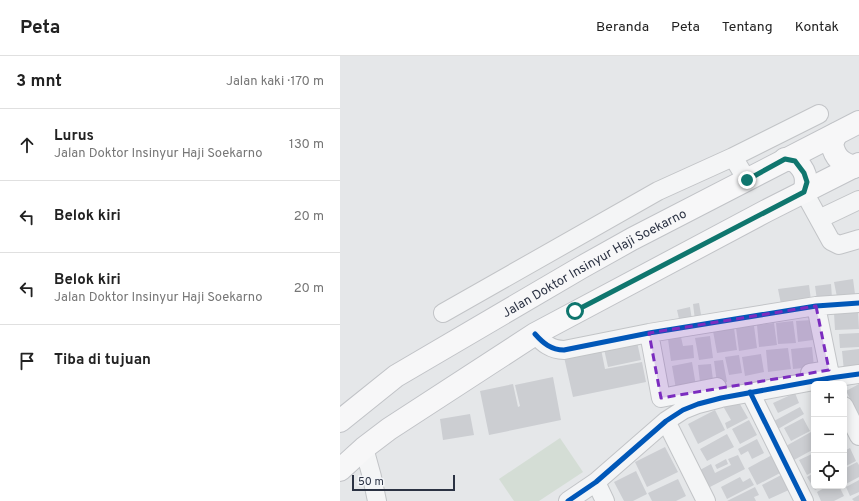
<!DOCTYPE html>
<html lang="id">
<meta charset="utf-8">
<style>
body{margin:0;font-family:Overpass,sans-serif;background:#f6f6f6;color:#222}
.controls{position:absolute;right:12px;bottom:12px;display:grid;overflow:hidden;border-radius:6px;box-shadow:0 2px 10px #0003}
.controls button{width:36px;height:36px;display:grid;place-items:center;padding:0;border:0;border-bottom:1px solid #e0e0e0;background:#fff;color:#222;font:20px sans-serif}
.scale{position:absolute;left:12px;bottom:10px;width:103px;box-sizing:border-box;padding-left:4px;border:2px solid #2b3243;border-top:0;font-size:11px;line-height:14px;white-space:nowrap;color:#2b3243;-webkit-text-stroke:3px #f3f5f8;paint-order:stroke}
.stop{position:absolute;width:12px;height:12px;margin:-9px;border:3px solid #0f766e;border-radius:50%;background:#fff}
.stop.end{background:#0f766e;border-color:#fff;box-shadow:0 1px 4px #0008}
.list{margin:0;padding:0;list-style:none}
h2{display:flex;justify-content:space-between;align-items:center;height:52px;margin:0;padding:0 16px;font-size:17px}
h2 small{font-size:13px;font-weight:400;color:#767676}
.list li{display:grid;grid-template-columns:26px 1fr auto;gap:12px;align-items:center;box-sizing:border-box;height:72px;padding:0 16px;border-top:1px solid #e0e0e0}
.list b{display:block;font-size:15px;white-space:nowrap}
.list p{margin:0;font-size:13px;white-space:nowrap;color:#767676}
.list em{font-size:13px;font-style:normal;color:#767676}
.icon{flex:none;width:22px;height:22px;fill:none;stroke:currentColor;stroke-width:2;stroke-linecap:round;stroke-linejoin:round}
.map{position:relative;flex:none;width:519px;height:445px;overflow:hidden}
header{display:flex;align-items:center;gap:24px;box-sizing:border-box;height:56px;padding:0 20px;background:#fff;border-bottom:1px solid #e0e0e0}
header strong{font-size:19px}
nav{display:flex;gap:22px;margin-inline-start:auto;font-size:14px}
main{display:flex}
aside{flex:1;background:#fff}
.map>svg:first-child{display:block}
</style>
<header>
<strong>Peta</strong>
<nav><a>Beranda</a><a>Peta</a><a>Tentang</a><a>Kontak</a></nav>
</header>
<main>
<aside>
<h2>3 mnt<small>Jalan kaki · 170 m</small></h2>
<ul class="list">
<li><svg class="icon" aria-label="ahead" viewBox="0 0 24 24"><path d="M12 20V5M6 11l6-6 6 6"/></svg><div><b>Lurus</b><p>Jalan Doktor Insinyur Haji Soekarno</p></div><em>130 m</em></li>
<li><svg class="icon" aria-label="left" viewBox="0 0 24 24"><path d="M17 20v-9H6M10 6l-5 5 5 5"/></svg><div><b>Belok kiri</b></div><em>20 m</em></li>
<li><svg class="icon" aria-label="left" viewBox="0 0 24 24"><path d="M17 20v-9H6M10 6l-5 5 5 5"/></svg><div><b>Belok kiri</b><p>Jalan Doktor Insinyur Haji Soekarno</p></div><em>20 m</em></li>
<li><svg class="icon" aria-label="arrive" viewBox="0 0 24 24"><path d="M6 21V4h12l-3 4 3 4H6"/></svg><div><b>Tiba di tujuan</b></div></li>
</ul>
</aside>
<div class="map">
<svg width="519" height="445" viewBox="0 0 519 445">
<rect width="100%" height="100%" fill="#e5e7e9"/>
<!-- green -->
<path fill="#d4ddd5" d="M220,382L243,416L199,445H174L159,423Z"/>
<!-- building -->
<path fill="#ccced2" d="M513,223L515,238L497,241L494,226Z
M491,228L492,242L477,244L475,230Z
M469,229L471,244L441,248L438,233Z
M359,247L362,264H355L353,248Z
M350,251L352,264L340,267L337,254Z
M518,255L519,273L495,274L494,257Z
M472,264L473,284L458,286L456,265Z
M453,265L456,287L438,288L436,267Z
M434,267L437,289L419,291L417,269Z
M414,270L417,292L399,295L396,272Z
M394,272L397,294L377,297L373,275Z
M519,277V291L500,292L499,278Z
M370,280L373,302L359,304L355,282Z
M341,281L343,290L353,289L354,302L331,305L328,283Z
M297,286L301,304L268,311L264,293Z
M472,291L474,311L453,313L451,293Z
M448,292L451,313L428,316L426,294Z
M261,293L265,313L302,306L306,326L233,341L224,301Z
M519,293V314L504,315L502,295Z
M421,298L424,316L405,320L402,301Z
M399,299L402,317L389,319L385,301Z
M383,304L387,326L377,327L374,305Z
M352,306L356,330L336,333L332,310Z
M371,308L373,324L360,326L358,309Z
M213,321L221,364L149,379L140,335L173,328L178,351L180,350L175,329Z
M519,328V360L506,335Z
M455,337L459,347L438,357L433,347Z
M397,343L408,362L387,373L385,367L391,364L383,350Z
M460,351L464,358L438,373L434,365Z
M375,354L385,374L358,388L348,368Z
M130,358L134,379L103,384L100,363Z
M463,362L470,375L451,385L444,372Z
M409,364L417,379L400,388L392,373Z
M471,376L474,382V393L454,404L446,390Z
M387,378L394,391L367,405L360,393Z
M417,383L424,397L412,403L408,395L401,399L398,393Z
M325,391L338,416L307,431L295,406Z
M510,392L516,405L504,411V395Z
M474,397V415L467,419L459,404Z
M398,399L405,413L368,432L360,414L371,408L375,417L391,409L388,403Z
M432,399L442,416L417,429L408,412Z
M386,403L388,408L377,413L375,409Z
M517,406L519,409V421L504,429V420L507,419L504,413Z
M296,415L307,438L293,445H284L274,426Z
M474,417V430H483L475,434L467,421Z
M443,418L451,433L429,443L422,429Z
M400,421L403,426L410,422L414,429L387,443L381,431Z
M338,423L346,440L336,445H312L308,437Z
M519,424V436L510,440L506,431Z
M488,430H499L504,440L494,445H481L477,436Z
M415,431L419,439L414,441L416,445H387Z
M519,439V445H514L512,443Z"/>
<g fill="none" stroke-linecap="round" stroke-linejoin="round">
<defs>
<path id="minor" d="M393,101L479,58
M464,136L491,185L499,189L519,183
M479,163L519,144
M103,257L318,135L393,101L407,124
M309,277L321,342L377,331
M195,278C203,287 211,294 224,294L309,277L476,250L519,247
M470,317L489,314L476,250
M410,336L464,445
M504,350L519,380
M326,365L366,445
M24,392L32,421L37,445
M256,426L265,445
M228,445L256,426L326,365L343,354L358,348L381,342L490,322L519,318"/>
<g id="major">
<path d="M496,78L492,88C495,102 501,107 514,111"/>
<path d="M445,103L455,105C466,114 468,123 464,136"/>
<path id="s1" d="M0,365L56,320L242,211L292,183L519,66"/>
<path d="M0,414L24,392L49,373L195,278L426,155L519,108"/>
</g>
</defs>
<!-- minor casing -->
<use href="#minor" stroke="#c2c4c7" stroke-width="20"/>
<!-- major casing -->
<use href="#major" stroke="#c1c3c7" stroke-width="24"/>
<!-- minor -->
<use href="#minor" stroke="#f4f5f6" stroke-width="18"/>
<!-- major -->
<use href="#major" stroke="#f7f7f8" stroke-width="22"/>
<defs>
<path id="cycleway" d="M195,278C203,287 211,294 224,294L309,277L476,250L519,247
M410,336L464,445
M228,445L256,426L326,365L343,354L358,348L381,342L490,322L519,318"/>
</defs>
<!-- cycleway casing -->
<use href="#cycleway" stroke="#f3f5f8" stroke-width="8"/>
<!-- cycleway -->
<use href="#cycleway" stroke="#0057b8" stroke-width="5"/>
</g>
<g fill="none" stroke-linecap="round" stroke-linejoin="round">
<!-- route -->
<path stroke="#0f766e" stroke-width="5" d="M235,255L464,136L467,126L464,117L455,105L445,103L407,124"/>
</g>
<!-- marked area -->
<path fill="#7b2cbf" fill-opacity="0.2" stroke="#7b2cbf" stroke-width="3" stroke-dasharray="8 5" stroke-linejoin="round" d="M476,250L489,314L321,342L309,277Z"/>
<g text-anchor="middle" stroke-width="3" stroke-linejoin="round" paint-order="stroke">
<!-- street labels -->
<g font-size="13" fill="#2b3243" stroke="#f3f5f8">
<text dy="5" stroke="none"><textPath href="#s1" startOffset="300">Jalan Doktor Insinyur Haji Soekarno</textPath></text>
</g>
</g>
</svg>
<div class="controls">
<button>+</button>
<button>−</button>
<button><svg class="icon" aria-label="locate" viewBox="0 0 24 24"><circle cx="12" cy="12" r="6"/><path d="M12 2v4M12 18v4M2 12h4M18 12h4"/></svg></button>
</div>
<div class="scale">50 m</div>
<div class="stop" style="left:235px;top:255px"></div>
<div class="stop end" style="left:407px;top:124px"></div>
</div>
</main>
